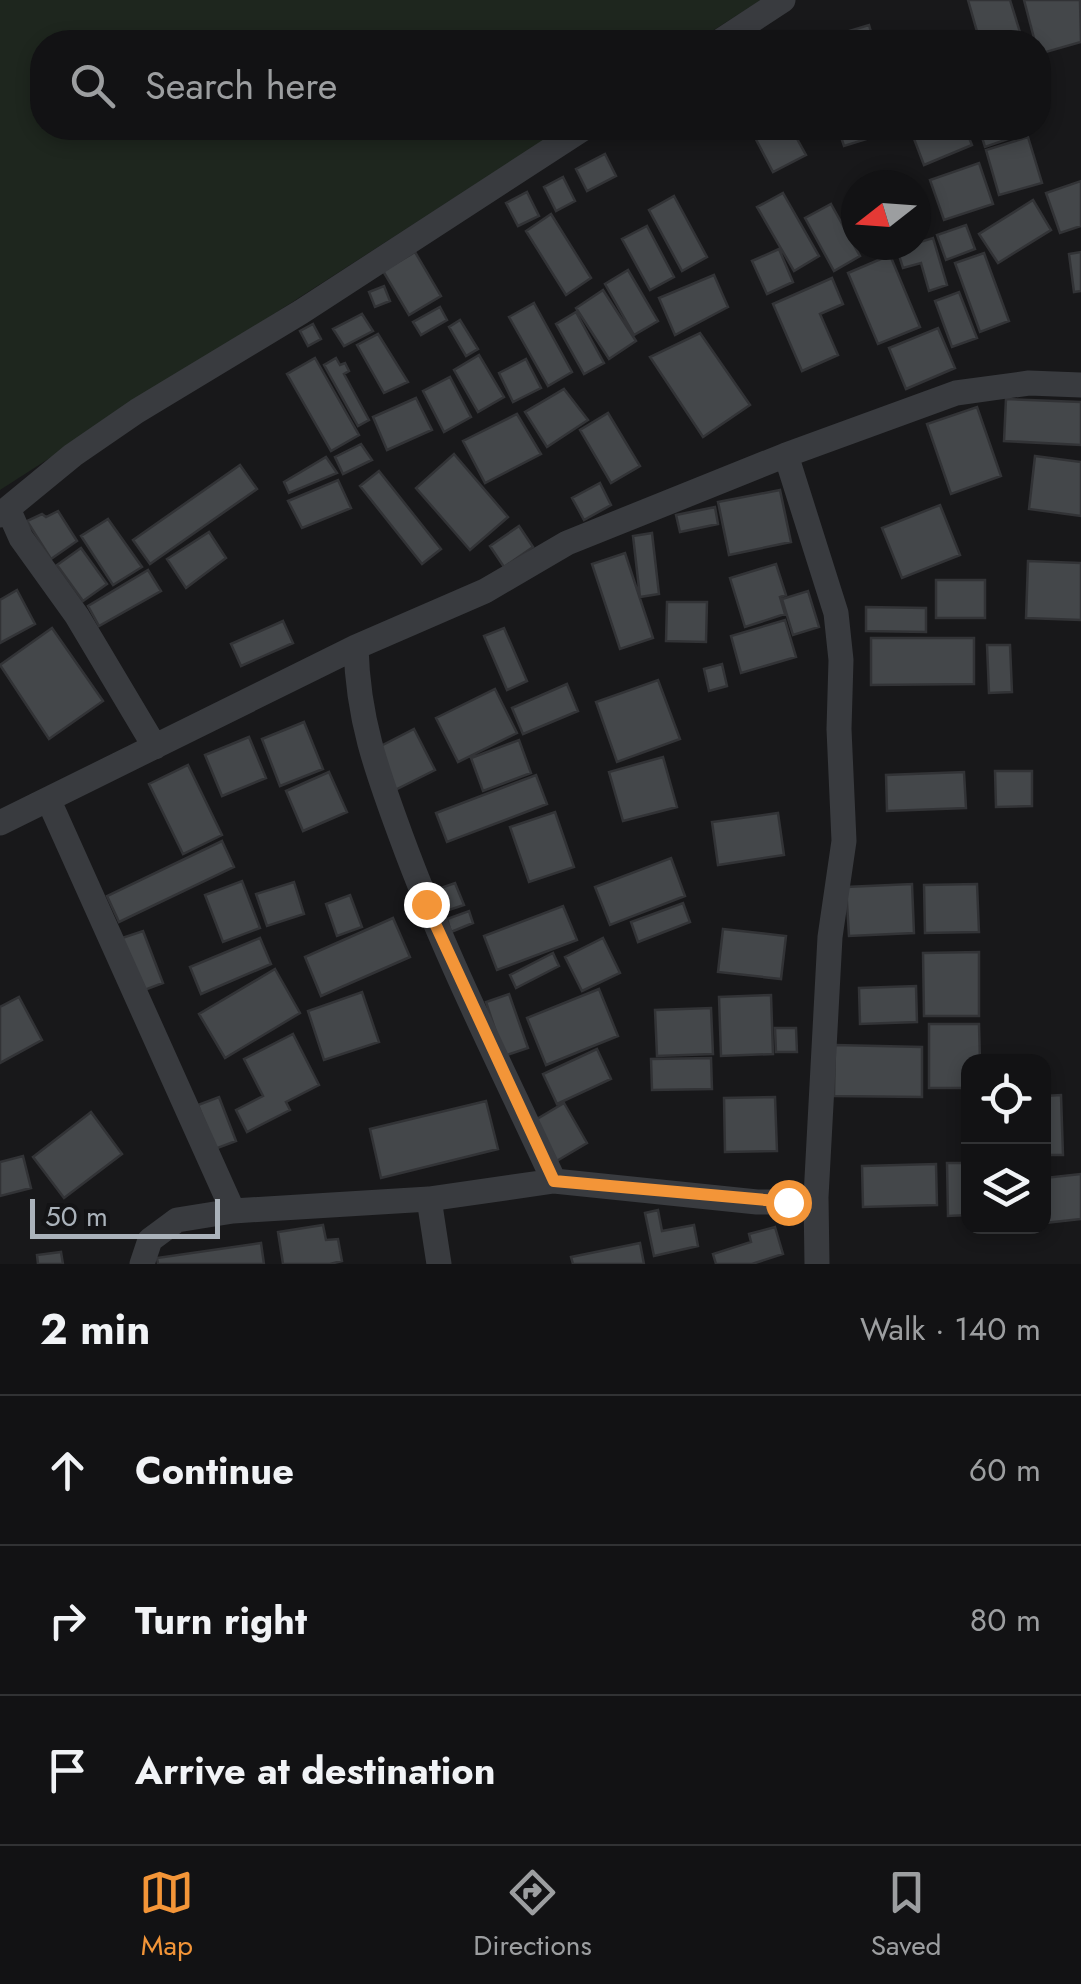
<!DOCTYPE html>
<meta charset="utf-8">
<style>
body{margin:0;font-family:Jost,sans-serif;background:#1b1b1d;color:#f1f3f6}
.controls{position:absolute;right:30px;bottom:30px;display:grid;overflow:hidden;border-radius:20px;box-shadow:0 5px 15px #0003}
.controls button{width:90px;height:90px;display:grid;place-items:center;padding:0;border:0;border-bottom:2px solid #313234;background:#121214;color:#f1f3f6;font:50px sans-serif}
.compass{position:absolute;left:841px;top:170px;width:90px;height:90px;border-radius:50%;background:#121214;box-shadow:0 5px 15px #0003;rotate:253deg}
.scale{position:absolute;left:30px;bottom:25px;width:190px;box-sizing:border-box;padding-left:10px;border:5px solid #aab2ba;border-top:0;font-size:28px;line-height:35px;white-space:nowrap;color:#aab2ba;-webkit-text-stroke:8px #131315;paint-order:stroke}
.stop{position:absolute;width:30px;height:30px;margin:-22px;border:8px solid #f39538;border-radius:50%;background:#fff}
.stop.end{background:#f39538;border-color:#fff;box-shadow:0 2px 10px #0008}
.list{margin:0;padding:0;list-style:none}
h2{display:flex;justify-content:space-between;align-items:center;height:130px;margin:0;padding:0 40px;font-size:42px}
h2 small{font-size:32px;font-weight:400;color:#9c9ea0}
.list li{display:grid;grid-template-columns:65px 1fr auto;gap:30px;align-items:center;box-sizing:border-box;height:150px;padding:0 40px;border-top:2px solid #313234}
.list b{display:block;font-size:38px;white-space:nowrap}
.list em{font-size:32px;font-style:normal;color:#9c9ea0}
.icon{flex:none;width:55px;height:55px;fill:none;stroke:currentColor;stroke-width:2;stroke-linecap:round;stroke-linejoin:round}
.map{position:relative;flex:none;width:1081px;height:1264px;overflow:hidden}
.search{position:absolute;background:#121214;box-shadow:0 5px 15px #0003;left:30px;right:30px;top:30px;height:110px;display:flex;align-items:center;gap:25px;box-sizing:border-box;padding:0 35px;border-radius:40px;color:#9c9ea0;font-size:38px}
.sheet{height:580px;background:#121214}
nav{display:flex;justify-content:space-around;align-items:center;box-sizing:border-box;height:140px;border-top:2px solid #313234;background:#121214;font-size:28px;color:#9c9ea0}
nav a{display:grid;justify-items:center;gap:5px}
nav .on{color:#f39538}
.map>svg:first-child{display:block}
</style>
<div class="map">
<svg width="1081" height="1264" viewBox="0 0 1081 1264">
<rect width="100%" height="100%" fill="#18181a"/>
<!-- green -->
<path fill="#1e261e" d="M0,0H761L695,42H42V128H563L0,490Z"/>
<!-- building -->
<path fill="#44474a" stroke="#323336" stroke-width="2.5" d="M968,0H1010L1023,42H980Z
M1024,0H1080L1081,42L1039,54L1038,42H1035Z
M869,25L874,42H842L839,34Z
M750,128H791L806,155L773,172Z
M838,128H870L873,137L844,146Z
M919,128H965L972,145L924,165L911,131Z
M979,128H1007L1011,138L985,147Z
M1028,137L1042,183L999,195L986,150Z
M605,154L616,176L587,191L576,169Z
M979,163L993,204L944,220L930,180Z
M563,177L575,201L556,211L544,187Z
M1081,181V226L1060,233L1046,193Z
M527,192L539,216L518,226L506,203Z
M783,193L819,256L794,271L757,207Z
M674,196L707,257L682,271L649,210Z
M1033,200L1051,230L998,263L979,234Z
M831,204L860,256L834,271L805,218Z
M551,214L591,278L566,295L526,231Z
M966,225L975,249L946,260L937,235Z
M647,226L674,277L650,290L622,239Z
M933,238L947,285L929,291L921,263L903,268L897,249Z
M779,249L793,282L767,294L752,261Z
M415,252L441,296L409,315L383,271Z
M1081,252V291L1074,292L1069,254Z
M984,253L1009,321L980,332L955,263Z
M890,255L920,327L878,344L848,273Z
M628,270L658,321L634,335L605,284Z
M714,275L728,307L675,335L659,298Z
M832,278L843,304L820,314L838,355L802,371L773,304Z
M384,286L390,301L375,307L369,292Z
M603,290L636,341L609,359L576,308Z
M959,292L977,338L952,347L935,301Z
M534,303L572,372L548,386L509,317Z
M440,307L447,320L421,335L413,322Z
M576,312L604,363L584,374L556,324Z
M362,314L373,331L344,346L333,329Z
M460,320L478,349L466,356L449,327Z
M313,324L321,339L308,346L300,331Z
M938,328L955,368L906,389L889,348Z
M700,333L750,405L703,437L650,357Z
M378,334L408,382L384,393L357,345Z
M479,355L504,397L478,412L454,370Z
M315,358L359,435L331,451L287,374Z
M336,358L340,365L345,363L349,371L344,374L369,420L358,426L324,365Z
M526,359L541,388L513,402L499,373Z
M450,377L471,417L444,432L423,391Z
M564,389L588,420L547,447L525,412Z
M416,398L432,430L387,450L373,417Z
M1006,399L1081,402V445L1004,441Z
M977,407L1001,476L951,494L927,424Z
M608,413L640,466L611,483L580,430Z
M517,414L541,454L485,483L463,441Z
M361,444L372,460L343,474L335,457Z
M454,454L508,517L470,550L416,488Z
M1035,456L1081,462V516L1029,509Z
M326,457L337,473L289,493L284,482Z
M240,465L257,489L150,564L133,540Z
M379,471L441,549L422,564L360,486Z
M338,480L351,508L302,528L288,501Z
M600,483L611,505L584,520L572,498Z
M780,490L791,542L729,555L718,502Z
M940,505L960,555L902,578L882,528Z
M715,507L718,524L680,532L676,515Z
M58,511L77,541L51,559L27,521L42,514L46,517Z
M108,519L142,567L113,585L81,536Z
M519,526L533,547L504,567L490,546Z
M209,532L226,558L186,588L167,559Z
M652,533L659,594L640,597L633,536Z
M81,548L107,584L83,601L57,565Z
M625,553L653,638L620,649L592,564Z
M1028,561L1081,563V620L1026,618Z
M776,564L786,595L780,597L785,614L745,627L730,578Z
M148,570L161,591L99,626L88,606Z
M936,580H985V618H936Z
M17,590L35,624L0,643V600Z
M808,591L819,627L793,635L782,599Z
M667,602H707L706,642L666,641Z
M866,607L926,608V632L866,631Z
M785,620L796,657L741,673L731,636Z
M283,621L293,643L241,666L231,644Z
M52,628L103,701L49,739L0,665Z
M504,628L527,681L507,690L484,636Z
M871,638H974V684L871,685Z
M987,645H1010L1012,692L989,693Z
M722,664L727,686L709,691L704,669Z
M658,680L680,739L617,762L596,702Z
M567,684L578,711L523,734L512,708Z
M495,689L517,733L458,762L436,718Z
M304,722L323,769L280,786L262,739Z
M414,729L435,770L395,790L375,749Z
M249,737L266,778L222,796L205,755Z
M519,740L531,773L483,791L471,758Z
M663,757L677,807L623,821L609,772Z
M188,765L222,835L183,854L149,784Z
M995,771H1032V806L996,807Z
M329,772L347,812L303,831L286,791Z
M964,772L966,808L887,811L886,775Z
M536,775L547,804L447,842L436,813Z
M555,812L574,867L529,882L510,827Z
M778,813L784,855L718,865L712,822Z
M222,841L234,867L119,922L107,896Z
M671,858L685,896L610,925L595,887Z
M242,881L260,928L223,942L205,895Z
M294,882L304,914L267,926L256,894Z
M455,883L464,905L443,912L435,890Z
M912,884L914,933L849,936L846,887Z
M977,884L979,932L925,933L924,885Z
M350,895L362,927L337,936L326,904Z
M683,903L690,922L638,942L631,922Z
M563,906L577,940L497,970L484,936Z
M469,911L473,923L451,932L447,919Z
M393,918L410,957L321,996L305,957Z
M723,929L786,936L781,979L718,972Z
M143,931L163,983L142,991L122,938Z
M260,938L271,964L201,994L190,967Z
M603,938L620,973L582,991L565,957Z
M979,952V1016H924L923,953Z
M553,953L559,966L516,988L510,975Z
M275,969L300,1013L225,1058L199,1014Z
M916,986L917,1022L860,1024L859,988Z
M599,989L618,1036L546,1065L527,1018Z
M362,992L379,1042L324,1060L308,1011Z
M509,994L528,1048L504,1056L486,1002Z
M771,995L773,1054L721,1056L719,997Z
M19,997L42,1040L0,1063V1007Z
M711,1008L713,1054L657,1056L655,1010Z
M929,1024H979L980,1062H968V1088H929Z
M775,1028H796L797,1052H776Z
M293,1034L319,1085L286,1102L290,1110L247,1132L236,1110L263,1096L244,1059Z
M835,1045L922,1047V1097L834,1096Z
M597,1049L611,1079L557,1104L543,1074Z
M711,1058L712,1089L652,1090L651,1059Z
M1061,1095L1063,1155H1044V1096Z
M219,1097L236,1141L215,1149L198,1105Z
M775,1097L777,1151L725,1152L724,1098Z
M486,1101L498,1149L381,1178L370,1129Z
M564,1103L587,1143L555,1162L532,1122Z
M91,1112L122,1154L64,1198L33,1157Z
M23,1156L31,1188L0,1196V1162Z
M947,1163H968V1215L948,1216Z
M936,1164L937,1205L863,1207L862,1166Z
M1081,1174V1219L1044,1223V1178Z
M658,1210L662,1231L694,1225L698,1246L654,1256L645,1213Z
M323,1225L326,1240L338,1239L342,1261L330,1264H283L278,1232Z
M775,1227L783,1254L752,1264H716L713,1254L751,1242L749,1234Z
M261,1243L264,1264H158L157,1258Z
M640,1243L644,1264H573L571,1257Z
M61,1252L63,1264H38L37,1255Z"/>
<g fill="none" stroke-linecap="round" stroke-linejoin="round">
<!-- street -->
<path stroke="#393b3f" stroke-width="25" d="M719,42L783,0
M9,511L21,538L77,616L155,747
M0,515L73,455L137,411L301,312L584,128
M356,647C358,721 377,771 402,839C445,956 502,1068 554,1181
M49,801L233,1211
M0,823L356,647L485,591L567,543L786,455L956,393L1029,383L1081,385
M816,1197L817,1264
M429,1199L439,1264
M142,1264L150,1240L177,1220L233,1211L429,1199L554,1181L757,1202H788L816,1197L830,937L844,841L839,729L841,660L836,613L786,455"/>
</g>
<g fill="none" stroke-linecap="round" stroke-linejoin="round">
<!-- route -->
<path stroke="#f39538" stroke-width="12" d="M426,904L554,1181L788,1202"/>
</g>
</svg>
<div class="controls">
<button><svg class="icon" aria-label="locate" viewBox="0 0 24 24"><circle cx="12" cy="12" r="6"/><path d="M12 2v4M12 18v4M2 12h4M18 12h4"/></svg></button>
<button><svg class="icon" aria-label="layers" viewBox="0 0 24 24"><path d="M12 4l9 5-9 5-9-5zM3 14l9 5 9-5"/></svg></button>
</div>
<svg class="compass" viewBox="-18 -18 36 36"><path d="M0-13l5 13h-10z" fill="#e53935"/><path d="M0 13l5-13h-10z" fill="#9c9ea0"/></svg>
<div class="scale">50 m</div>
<div class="stop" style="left:788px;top:1202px"></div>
<div class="stop end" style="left:426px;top:904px"></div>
<div class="search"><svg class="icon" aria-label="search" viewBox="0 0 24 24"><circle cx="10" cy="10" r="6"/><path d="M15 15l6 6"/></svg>Search here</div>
</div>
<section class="sheet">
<h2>2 min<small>Walk · 140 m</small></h2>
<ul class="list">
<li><svg class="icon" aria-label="ahead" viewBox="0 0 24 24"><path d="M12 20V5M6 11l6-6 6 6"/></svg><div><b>Continue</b></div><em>60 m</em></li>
<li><svg class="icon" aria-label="right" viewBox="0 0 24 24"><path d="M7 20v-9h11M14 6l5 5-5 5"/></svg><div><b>Turn right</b></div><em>80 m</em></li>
<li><svg class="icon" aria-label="arrive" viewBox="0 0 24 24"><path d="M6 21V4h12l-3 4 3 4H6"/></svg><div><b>Arrive at destination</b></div></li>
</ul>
</section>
<nav>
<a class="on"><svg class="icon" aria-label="map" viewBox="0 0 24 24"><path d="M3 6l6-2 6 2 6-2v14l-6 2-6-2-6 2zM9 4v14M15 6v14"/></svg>Map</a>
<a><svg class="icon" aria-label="directions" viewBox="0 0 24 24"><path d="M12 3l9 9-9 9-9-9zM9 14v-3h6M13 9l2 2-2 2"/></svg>Directions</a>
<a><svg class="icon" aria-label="saved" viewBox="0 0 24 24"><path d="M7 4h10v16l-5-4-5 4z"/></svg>Saved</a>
</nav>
